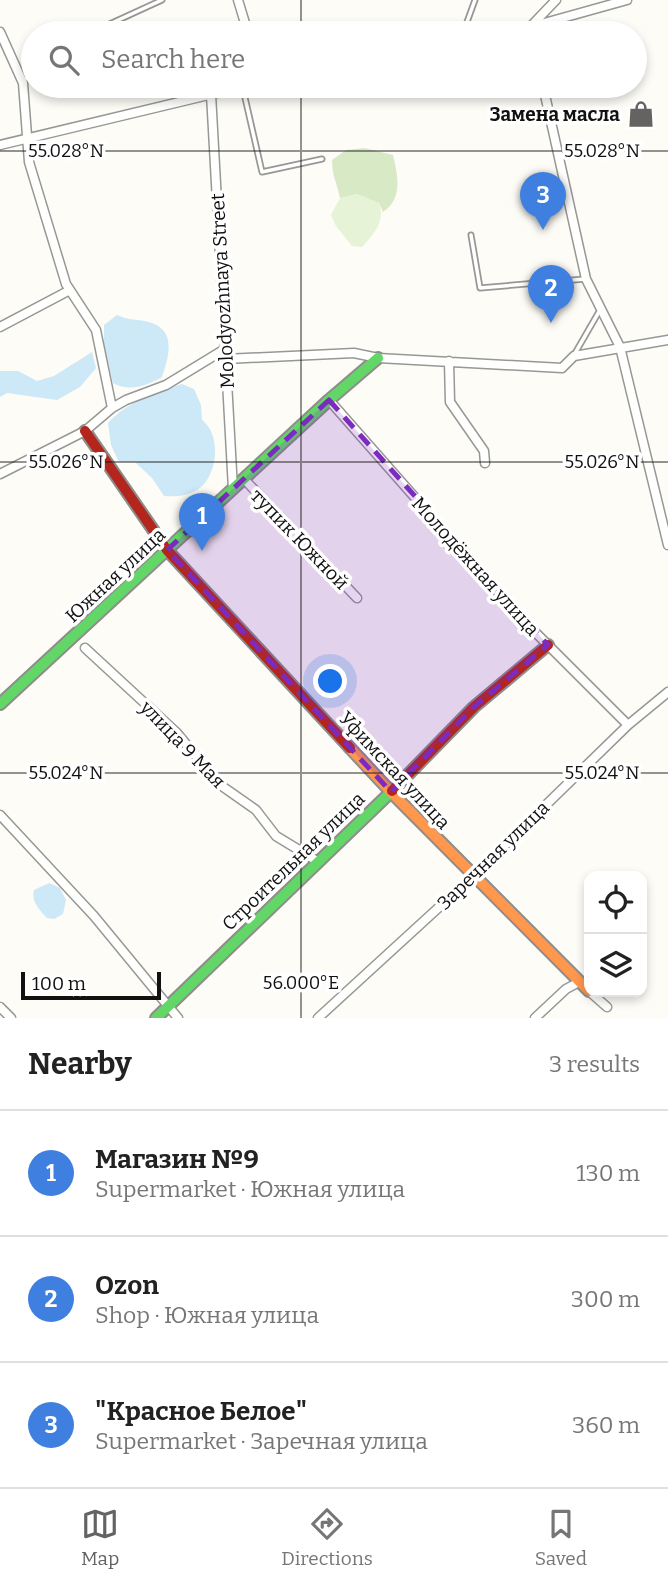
<!DOCTYPE html>
<meta charset="utf-8">
<style>
body{margin:0;font-family:Bitter,serif;background:#f6f6f6;color:#222}
.controls{position:absolute;right:21px;bottom:21px;display:grid;overflow:hidden;border-radius:14px;box-shadow:0 4px 10px #0003}
.controls button{width:63px;height:63px;display:grid;place-items:center;padding:0;border:0;border-bottom:2px solid #e0e0e0;background:#fff;color:#222;font:35px sans-serif}
.scale{position:absolute;left:21px;bottom:18px;width:140px;box-sizing:border-box;padding-left:7px;border:4px solid #111;border-top:0;font-size:19px;line-height:24px;white-space:nowrap;color:#111;-webkit-text-stroke:5px #fff;paint-order:stroke}
.you{position:absolute;left:331px;top:682px;width:24px;height:24px;margin:-18px;border:5px solid #fff;border-radius:50%;background:#1a73e8;box-shadow:0 0 0 10px #1a73e833}
.badge{display:grid;place-items:center;width:46px;height:46px;border-radius:50%;background:#646362;color:#fff;font-size:23px;font-weight:700}
.pin{position:absolute;translate:-50% -58px;filter:drop-shadow(0 2px 4px #0008)}
.pin::after{content:'';position:absolute;top:37px;width:24px;height:21px;background:inherit;clip-path:polygon(0 0,100% 0,50% 100%)}
.list{margin:0;padding:0;list-style:none}
h2{display:flex;justify-content:space-between;align-items:center;height:91px;margin:0;padding:0 28px;font-size:30px}
h2 small{font-size:23px;font-weight:400;color:#767676}
.list li{display:grid;grid-template-columns:46px 1fr auto;gap:21px;align-items:center;box-sizing:border-box;height:126px;padding:0 28px;border-top:2px solid #e0e0e0}
.list b{display:block;font-size:26px;white-space:nowrap}
.list p{margin:0;font-size:23px;white-space:nowrap;color:#767676}
.list em{font-size:23px;font-style:normal;color:#767676}
.icon{flex:none;width:38px;height:38px;fill:none;stroke:currentColor;stroke-width:2;stroke-linecap:round;stroke-linejoin:round}
.map{position:relative;flex:none;width:668px;height:1018px;overflow:hidden}
.search{position:absolute;background:#fff;box-shadow:0 4px 10px #0003;left:21px;right:21px;top:21px;height:77px;display:flex;align-items:center;gap:18px;box-sizing:border-box;padding:0 24px;border-radius:38px;color:#767676;font-size:26px}
.sheet{height:469px;background:#fff}
nav{display:flex;justify-content:space-around;align-items:center;box-sizing:border-box;height:98px;border-top:2px solid #e0e0e0;background:#fff;font-size:19px;color:#767676}
nav a{display:grid;justify-items:center;gap:4px}
nav .on{color:#646362}
.map>svg:first-child{display:block}
</style>
<div class="map">
<svg width="668" height="1018" viewBox="0 0 668 1018">
<rect width="100%" height="100%" fill="#fdfcf7"/>
<!-- green -->
<path fill="#e7f3d7" d="M357,194L379,203C386,220 374,234 362,247L352,246L336,226L331,215L340,198Z"/>
<!-- forest -->
<path fill="#d8eac5" d="M364,148L393,155C398,176 403,199 383,212L379,203L357,194L340,198C337,183 332,176 332,160L346,150Z"/>
<!-- water -->
<path fill="#cde8f7" d="M117,315C127,320 134,319 144,321C177,327 170,353 162,377C146,386 129,392 113,383L104,344V325Z
M92,352L96,368L80,387L57,400L7,393L0,397V371H18L37,381L54,376Z
M182,384L194,389L201,405L202,420C222,435 218,477 197,490C187,496 176,497 164,496L152,478L135,462H119L111,445L108,423C128,401 154,394 182,384Z
M49,883L60,888L66,900L63,914L54,919L47,918C39,909 31,902 34,890Z"/>
<g fill="none" stroke-linecap="round" stroke-linejoin="round">
<defs>
<path id="lane" d="M90,33L162,0
M463,33L475,0
M24,81L33,67
M243,89L262,172L322,159
M471,235L480,288L585,279
M574,355L600,310"/>
<path id="street" d="M238,0L248,33
M532,25L556,0
M0,32L23,83L29,162L66,284L96,330L112,408
M497,33L530,27L627,0
M543,86L586,279L620,347L668,545
M211,94L233,489
M0,145L246,86
M0,327L70,290
M225,359L354,353L378,358L562,368L574,356L668,340
M449,361L450,402L484,451L485,463
M329,400L522,619L628,725
M0,474L85,431L112,408L126,400L166,385L225,349
M244,479L357,598
M85,648L177,733L219,784L256,810L276,836L317,861
M0,815L94,916L178,1018
M590,992L607,1007
M0,1007L11,1018
M318,1018L472,877L628,725L668,692
M535,1018L566,989L579,982"/>
<path id="fast" d="M0,704L329,400L378,358
M156,1018L392,791"/>
<path id="slow" d="M350,748L391,792L589,991"/>
<path id="jam" d="M85,431L167,550L350,748
M392,791L474,707L548,645"/>
</defs>
<!-- lane casing -->
<use href="#lane" stroke="#979795" stroke-width="7"/>
<!-- street casing -->
<use href="#street" stroke="#979795" stroke-width="11"/>
<!-- fast casing -->
<use href="#fast" stroke="#8e8d8b" stroke-width="14"/>
<!-- slow casing -->
<use href="#slow" stroke="#8e8d8b" stroke-width="14"/>
<!-- jam casing -->
<use href="#jam" stroke="#8e8d8b" stroke-width="14"/>
<!-- lane -->
<use href="#lane" stroke="#fffffe" stroke-width="3.5"/>
<!-- street -->
<use href="#street" stroke="#fffffe" stroke-width="8"/>
<!-- fast -->
<use href="#fast" stroke="#63d668" stroke-width="10"/>
<!-- slow -->
<use href="#slow" stroke="#ff974d" stroke-width="10"/>
<!-- jam -->
<use href="#jam" stroke="#b3261e" stroke-width="10"/>
</g>
<!-- marked area -->
<path fill="#7b2cbf" fill-opacity="0.2" stroke="#7b2cbf" stroke-width="5" stroke-dasharray="14 9" stroke-linejoin="round" d="M329,400L548,645L474,707L391,792L167,550Z"/>
<!-- ticks -->
<path fill="none" stroke="#111" stroke-width="2" stroke-opacity="0.45" d="M301,0V33M301,86V1018M0,151H668M0,462H668M0,773H668"/>
<!-- icons -->
<defs>
<symbol id="shop-bare" viewBox="-9 -9 18 18"><path d="M-5-2.5h2.3a2.7 3.5 0 0 1 5.4 0H5L5.5 6h-11ZM-1.5-2.5h3a1.5 2.3 0 0 0-3 0Z" fill="#646362" stroke="#fff" stroke-width="2.5" paint-order="stroke"/></symbol>
</defs>
<g fill-rule="evenodd">
<use href="#shop-bare" x="622" y="95" width="38" height="38"/>
</g>
<g text-anchor="middle" stroke-width="7" stroke-linejoin="round" paint-order="stroke">
<!-- poi labels -->
<g font-size="19" font-weight="bold" fill="#111" stroke="#fff" text-anchor="end">
<text x="620" y="121">Замена масла</text>
</g>
<!-- street labels -->
<g font-size="19" fill="#111" stroke="#fff">
<text transform="translate(222 291) rotate(-93)" y="7">Molodyozhnaya Street</text>
<text transform="translate(300 539) rotate(46)" y="7">тупик Южной</text>
<text transform="translate(476 566) rotate(48)" y="7">Молодёжная улица</text>
<text transform="translate(115 575) rotate(-43)" y="7">Южная улица</text>
<text transform="translate(183 744) rotate(46)" y="7">улица 9 Мая</text>
<text transform="translate(395 770) rotate(47)" y="7">Уфимская улица</text>
<text transform="translate(493 855) rotate(-44)" y="7">Заречная улица</text>
<text transform="translate(293 861) rotate(-44)" y="7">Строительная улица</text>
</g>
</g>
<g font-size="18" text-anchor="middle" fill="#111" stroke="#fff" stroke-width="7" stroke-linejoin="round" paint-order="stroke">
<text x="66" y="157">55.028°N</text>
<text x="602" y="157">55.028°N</text>
<text x="66" y="468">55.026°N</text>
<text x="602" y="468">55.026°N</text>
<text x="66" y="779">55.024°N</text>
<text x="602" y="779">55.024°N</text>
<text x="301" y="989">56.000°E</text>
</g>
</svg>
<div class="controls">
<button><svg class="icon" aria-label="locate" viewBox="0 0 24 24"><circle cx="12" cy="12" r="6"/><path d="M12 2v4M12 18v4M2 12h4M18 12h4"/></svg></button>
<button><svg class="icon" aria-label="layers" viewBox="0 0 24 24"><path d="M12 4l9 5-9 5-9-5zM3 14l9 5 9-5"/></svg></button>
</div>
<div class="scale">100 m</div>
<div class="you"></div>
<div class="pin badge" style="left:202px;top:551px;background:#3f7fe0">1</div>
<div class="pin badge" style="left:551px;top:323px;background:#3f7fe0">2</div>
<div class="pin badge" style="left:543px;top:230px;background:#3f7fe0">3</div>
<div class="search"><svg class="icon" aria-label="search" viewBox="0 0 24 24"><circle cx="10" cy="10" r="6"/><path d="M15 15l6 6"/></svg>Search here</div>
</div>
<section class="sheet">
<h2>Nearby<small>3 results</small></h2>
<ul class="list">
<li><span class="badge" style="background:#3f7fe0">1</span><div><b>Магазин №9</b><p>Supermarket · Южная улица</p></div><em>130 m</em></li>
<li><span class="badge" style="background:#3f7fe0">2</span><div><b>Ozon</b><p>Shop · Южная улица</p></div><em>300 m</em></li>
<li><span class="badge" style="background:#3f7fe0">3</span><div><b>&quot;Красное Белое&quot;</b><p>Supermarket · Заречная улица</p></div><em>360 m</em></li>
</ul>
</section>
<nav>
<a class="on"><svg class="icon" aria-label="map" viewBox="0 0 24 24"><path d="M3 6l6-2 6 2 6-2v14l-6 2-6-2-6 2zM9 4v14M15 6v14"/></svg>Map</a>
<a><svg class="icon" aria-label="directions" viewBox="0 0 24 24"><path d="M12 3l9 9-9 9-9-9zM9 14v-3h6M13 9l2 2-2 2"/></svg>Directions</a>
<a><svg class="icon" aria-label="saved" viewBox="0 0 24 24"><path d="M7 4h10v16l-5-4-5 4z"/></svg>Saved</a>
</nav>
